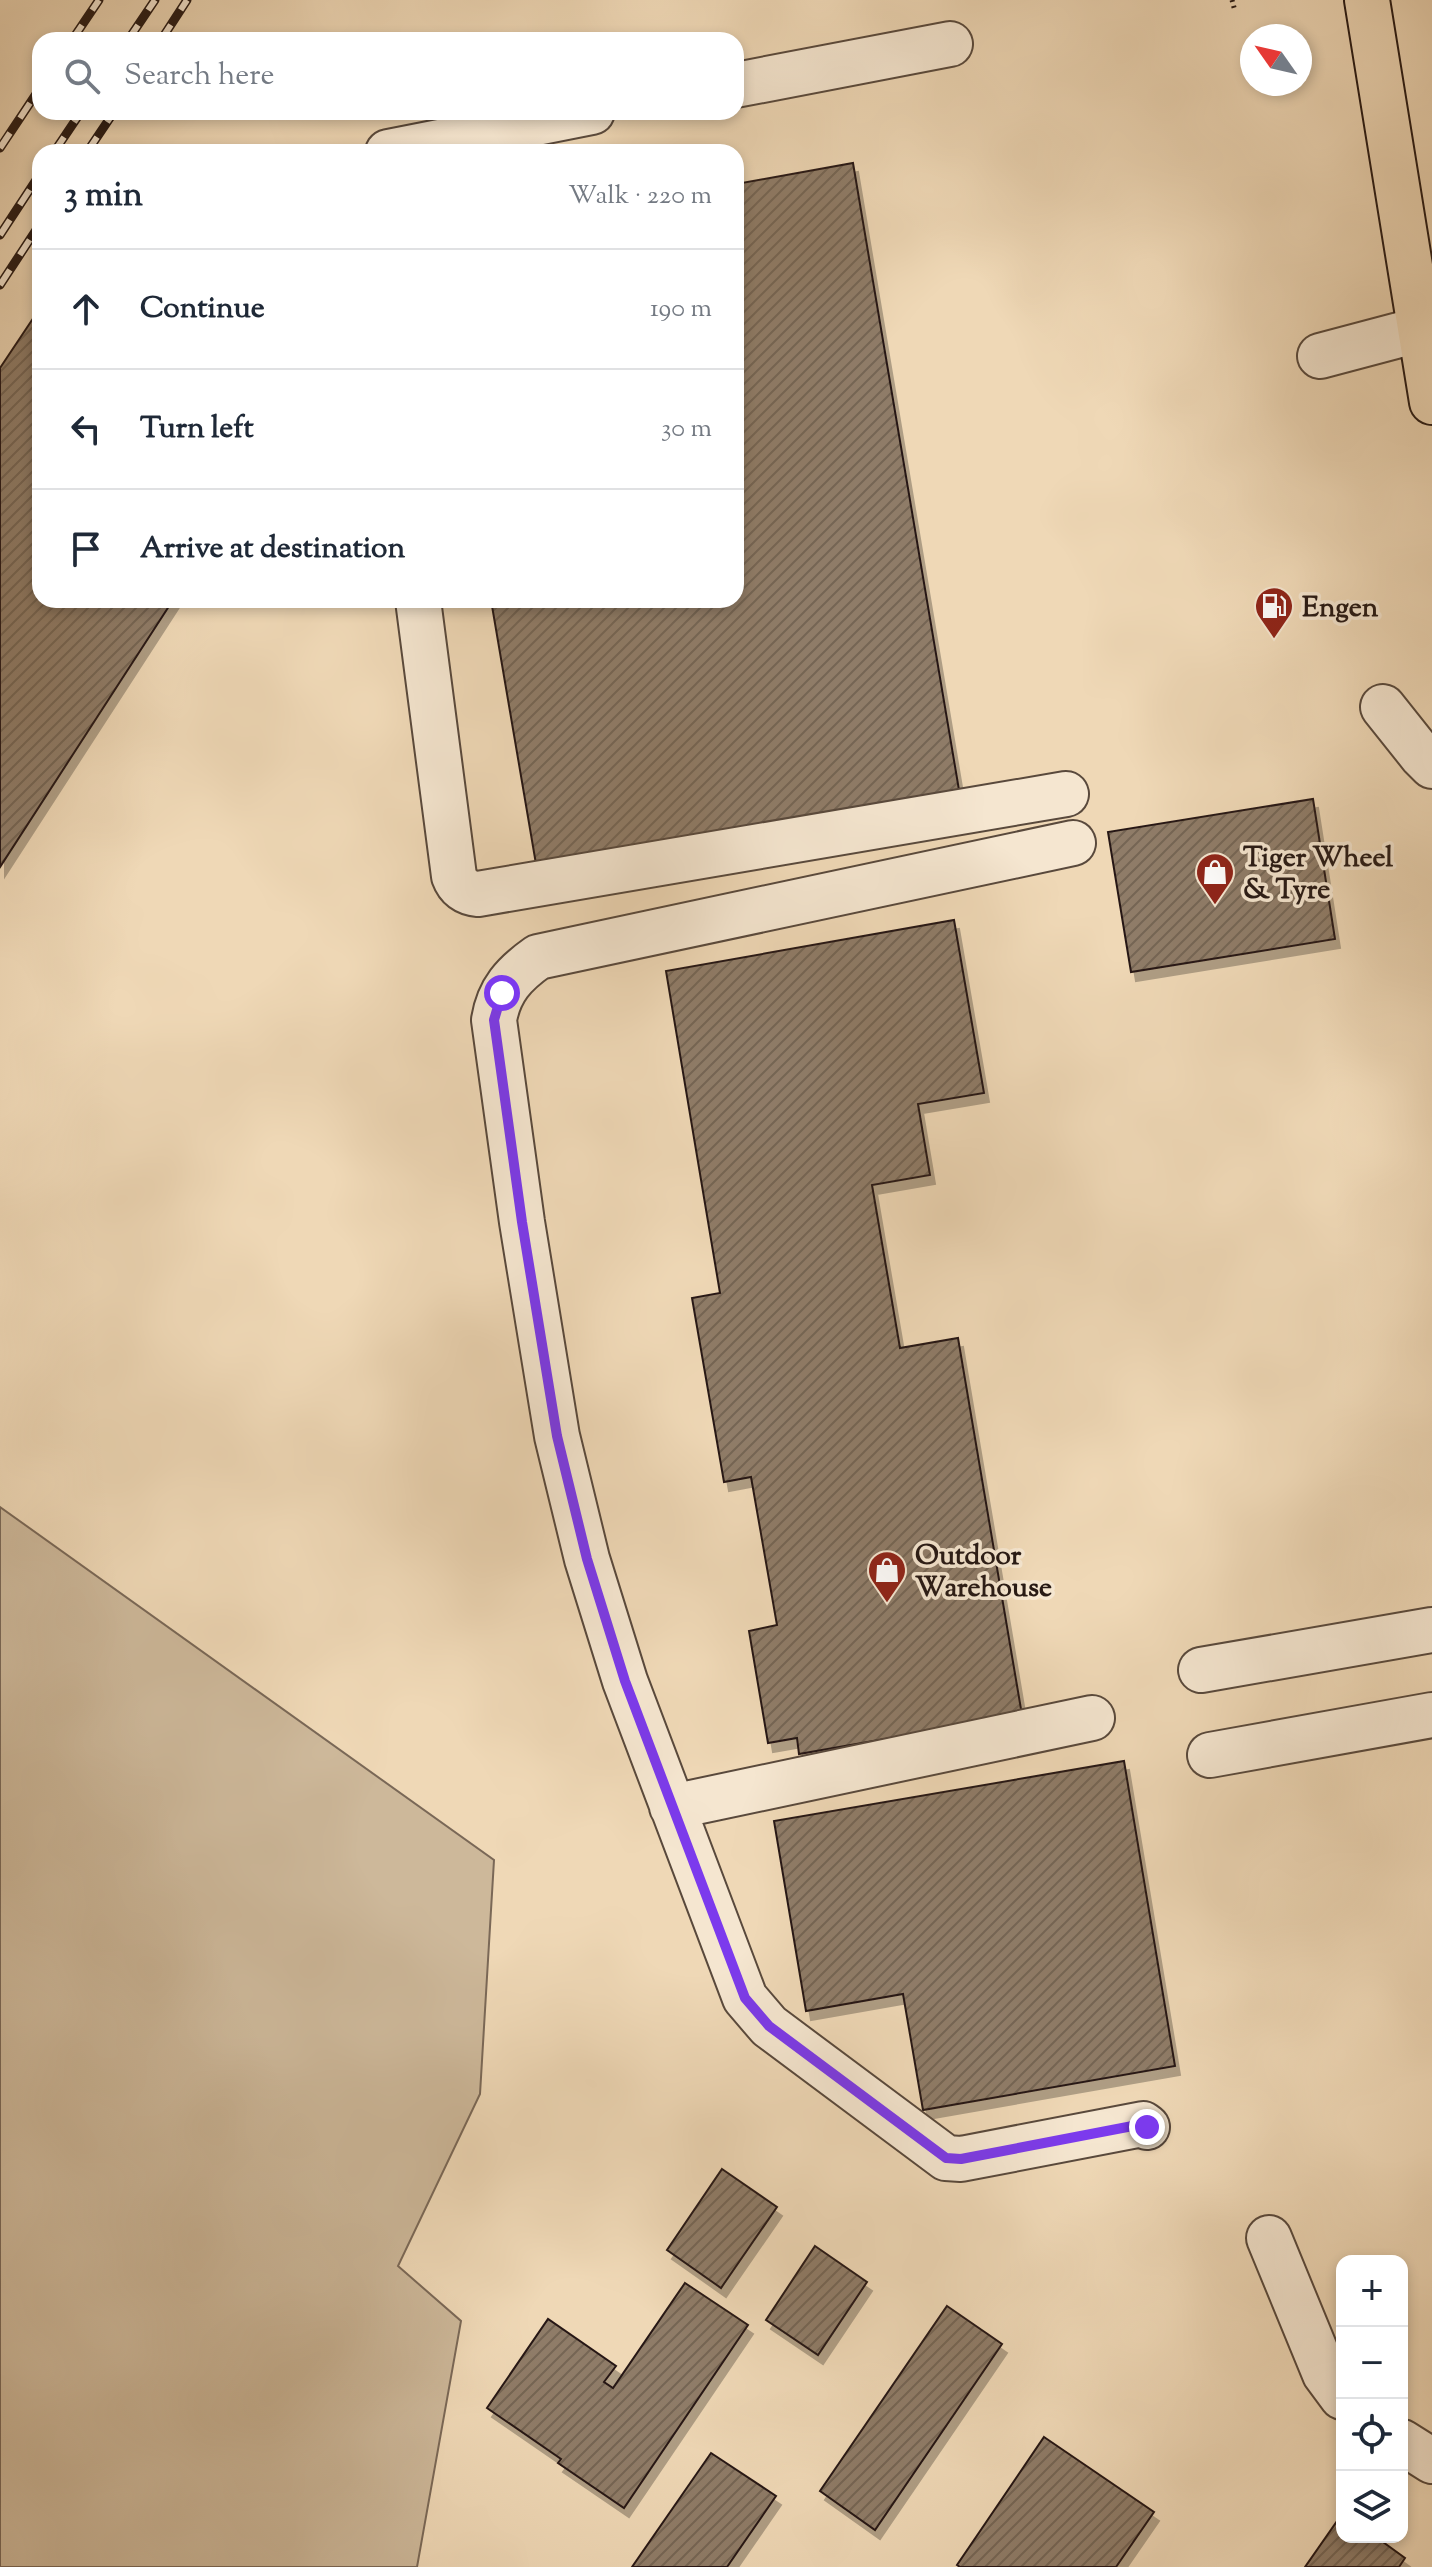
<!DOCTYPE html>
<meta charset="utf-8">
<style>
body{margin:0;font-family:"Sorts Mill Goudy",serif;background:#f6f6f7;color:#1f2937}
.controls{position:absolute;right:24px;bottom:24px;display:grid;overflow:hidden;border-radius:16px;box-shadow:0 4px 12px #0003}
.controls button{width:72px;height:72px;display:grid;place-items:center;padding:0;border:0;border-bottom:2px solid #e0e1e3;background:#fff;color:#1f2937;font:40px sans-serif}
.compass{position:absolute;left:1240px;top:24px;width:72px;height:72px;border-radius:50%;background:#fff;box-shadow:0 4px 12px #0003;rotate:304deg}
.stop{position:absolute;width:24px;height:24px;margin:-18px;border:6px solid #7c3aed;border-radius:50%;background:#fff}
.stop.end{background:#7c3aed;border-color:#fff;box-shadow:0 2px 8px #0008}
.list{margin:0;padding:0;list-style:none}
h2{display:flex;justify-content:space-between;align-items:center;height:104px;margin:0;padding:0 32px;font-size:34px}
h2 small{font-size:26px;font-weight:400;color:#747a83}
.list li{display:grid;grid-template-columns:52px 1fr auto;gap:24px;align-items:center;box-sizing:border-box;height:120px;padding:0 32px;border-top:2px solid #e0e1e3}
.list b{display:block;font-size:30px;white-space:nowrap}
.list em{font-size:26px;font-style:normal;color:#747a83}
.icon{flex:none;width:44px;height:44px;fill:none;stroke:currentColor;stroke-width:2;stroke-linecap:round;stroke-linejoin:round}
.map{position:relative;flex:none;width:1432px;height:2567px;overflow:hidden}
.search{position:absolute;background:#fff;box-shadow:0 4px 12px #0003;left:32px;top:32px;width:712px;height:88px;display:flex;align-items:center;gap:20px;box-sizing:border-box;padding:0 28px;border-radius:24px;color:#747a83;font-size:30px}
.panel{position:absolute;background:#fff;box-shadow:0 4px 12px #0003;left:32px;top:144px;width:712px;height:464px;border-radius:24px}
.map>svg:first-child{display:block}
</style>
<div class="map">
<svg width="1432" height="2567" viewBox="0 0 1432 2567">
<defs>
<pattern id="building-hatch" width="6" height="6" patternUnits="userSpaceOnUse" patternTransform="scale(2)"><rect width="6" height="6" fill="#8f7c68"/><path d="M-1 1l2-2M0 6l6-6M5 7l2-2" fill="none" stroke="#756554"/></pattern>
<filter id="shadow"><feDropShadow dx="5" dy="9" stdDeviation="0" flood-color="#0004"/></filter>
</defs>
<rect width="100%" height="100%" fill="#efd8b6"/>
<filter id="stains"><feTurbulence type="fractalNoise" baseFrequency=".0025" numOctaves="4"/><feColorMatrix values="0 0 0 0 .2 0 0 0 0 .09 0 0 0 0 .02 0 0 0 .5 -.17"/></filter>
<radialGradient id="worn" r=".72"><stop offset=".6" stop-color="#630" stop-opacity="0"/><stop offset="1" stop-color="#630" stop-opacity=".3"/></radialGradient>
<!-- pitch -->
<path fill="#cdb89a" stroke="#7a6857" stroke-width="2" d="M0,1507L494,1860L480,2094L398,2266L461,2321L417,2567H0Z"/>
<!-- building -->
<path fill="url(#building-hatch)" stroke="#271914" stroke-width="2" filter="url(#shadow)" d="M853,163L959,790L536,864L491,600H736V184Z
M40,308V600H173L0,867V368Z
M1313,799L1335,939L1131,972L1108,832Z
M954,920L984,1093L918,1104L930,1175L872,1185L900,1348L958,1338L1022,1715L799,1754L797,1738L768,1743L749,1631L777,1625L751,1477L724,1482L692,1298L720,1293L666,971Z
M1124,1761L1175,2066L923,2110L903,1994L806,2011L774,1821Z
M722,2169L777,2207L721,2288L667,2250Z
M815,2246L867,2282L818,2355L766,2320Z
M685,2283L748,2325L624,2508L558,2463L561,2459L487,2408L548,2319L616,2366L604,2382L613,2388Z
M947,2306L1002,2344L875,2530L820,2491Z
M1044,2437L1154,2512L1116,2567H960L957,2565Z
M711,2453L776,2496L727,2567H632Z
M1342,2514V2537H1376L1405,2558L1399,2567H1305Z"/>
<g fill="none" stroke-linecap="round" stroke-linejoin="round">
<defs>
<path id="minor" d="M736,85L950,44
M388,152L592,112
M1320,356L1418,330
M418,600L454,876C458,887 466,893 478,894L1066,794
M1383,707L1422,756L1432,766
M1073,843L538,957C514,974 499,990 494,1020L522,1222L557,1436L587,1559L625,1681L745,1998L769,2026L946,2158L961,2159L1143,2124L1147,2127
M1201,1670L1432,1630
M1210,1755L1432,1715
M672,1807L1092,1718
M1269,2238L1325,2374L1342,2397
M1402,2442L1432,2461"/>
<path id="major" d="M1367,0L1432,402"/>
</defs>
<!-- minor casing -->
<use href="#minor" stroke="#59493c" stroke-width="48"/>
<!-- major casing -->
<use href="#major" stroke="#271914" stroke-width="48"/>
<!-- path -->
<path stroke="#271914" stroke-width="5" stroke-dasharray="2 4" stroke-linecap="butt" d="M1232,0L1235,11"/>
<!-- minor -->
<use href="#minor" stroke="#f5e6d0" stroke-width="44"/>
<!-- major -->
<use href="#major" stroke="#efd8b6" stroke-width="44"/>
<defs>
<path id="rail" d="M72,40L99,0
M128,40L155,0
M161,40L187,0
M0,148L40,88
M54,152L81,112
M87,152L114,112
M0,235L40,174
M0,285L40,224"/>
</defs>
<!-- rail casing -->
<use href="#rail" stroke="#271914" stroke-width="9"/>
<!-- rail -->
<use href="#rail" stroke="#f5e6d0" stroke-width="6" stroke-dasharray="18" stroke-linecap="butt"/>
</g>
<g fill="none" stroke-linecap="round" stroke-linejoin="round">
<!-- route -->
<path stroke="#7c3aed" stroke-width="10" d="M502,993L494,1020L522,1222L557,1436L587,1559L625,1681L745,1998L769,2026L946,2158L961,2159L1143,2124L1147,2127"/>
</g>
<!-- icons -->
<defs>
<symbol id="fuel-pin" viewBox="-11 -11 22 30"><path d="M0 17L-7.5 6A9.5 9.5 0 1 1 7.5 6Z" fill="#8f2418" stroke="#f5e6d0"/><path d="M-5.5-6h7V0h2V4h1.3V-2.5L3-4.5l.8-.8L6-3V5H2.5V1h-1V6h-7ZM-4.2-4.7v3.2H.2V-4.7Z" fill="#fff"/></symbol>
<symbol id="shop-pin" viewBox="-11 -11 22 30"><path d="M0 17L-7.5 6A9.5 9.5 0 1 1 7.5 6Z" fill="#8f2418" stroke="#f5e6d0"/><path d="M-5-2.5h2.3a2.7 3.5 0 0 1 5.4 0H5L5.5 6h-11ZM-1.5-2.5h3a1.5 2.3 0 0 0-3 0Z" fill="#fff"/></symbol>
</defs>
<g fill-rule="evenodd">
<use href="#fuel-pin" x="1252" y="584" width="44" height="60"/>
<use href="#shop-pin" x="1193" y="850" width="44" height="60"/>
<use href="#shop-pin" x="865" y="1548" width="44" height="60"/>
</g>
<g text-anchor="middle" stroke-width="7" stroke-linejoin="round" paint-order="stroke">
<!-- poi labels -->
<g font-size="28" font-weight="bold" fill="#271914" stroke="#f5e6d0" text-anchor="start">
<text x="1302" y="616">Engen</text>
<text x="1243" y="866">Tiger Wheel<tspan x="1243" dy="32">&amp; Tyre</tspan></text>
<text x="915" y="1564">Outdoor<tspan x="915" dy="32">Warehouse</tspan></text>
</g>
</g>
<rect width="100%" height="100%" filter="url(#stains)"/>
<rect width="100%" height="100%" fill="url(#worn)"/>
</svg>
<div class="controls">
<button>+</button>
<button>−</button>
<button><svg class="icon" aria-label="locate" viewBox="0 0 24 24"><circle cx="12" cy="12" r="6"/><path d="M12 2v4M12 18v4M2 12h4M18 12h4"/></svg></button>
<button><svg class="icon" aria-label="layers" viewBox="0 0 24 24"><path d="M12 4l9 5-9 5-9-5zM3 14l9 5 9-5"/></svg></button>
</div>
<svg class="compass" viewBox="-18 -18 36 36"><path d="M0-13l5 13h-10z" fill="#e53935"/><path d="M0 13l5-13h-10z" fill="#747a83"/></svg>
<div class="stop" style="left:502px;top:993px"></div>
<div class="stop end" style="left:1147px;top:2127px"></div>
<div class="search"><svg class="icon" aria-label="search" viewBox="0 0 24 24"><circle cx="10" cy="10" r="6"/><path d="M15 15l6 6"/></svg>Search here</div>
<section class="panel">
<h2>3 min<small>Walk · 220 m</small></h2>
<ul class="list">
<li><svg class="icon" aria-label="ahead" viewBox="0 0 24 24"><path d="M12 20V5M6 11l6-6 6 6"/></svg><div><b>Continue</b></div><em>190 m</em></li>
<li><svg class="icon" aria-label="left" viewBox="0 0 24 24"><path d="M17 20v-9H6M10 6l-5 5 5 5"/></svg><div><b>Turn left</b></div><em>30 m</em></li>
<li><svg class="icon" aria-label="arrive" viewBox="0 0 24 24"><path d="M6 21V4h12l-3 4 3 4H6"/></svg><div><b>Arrive at destination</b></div></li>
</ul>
</section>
</div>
